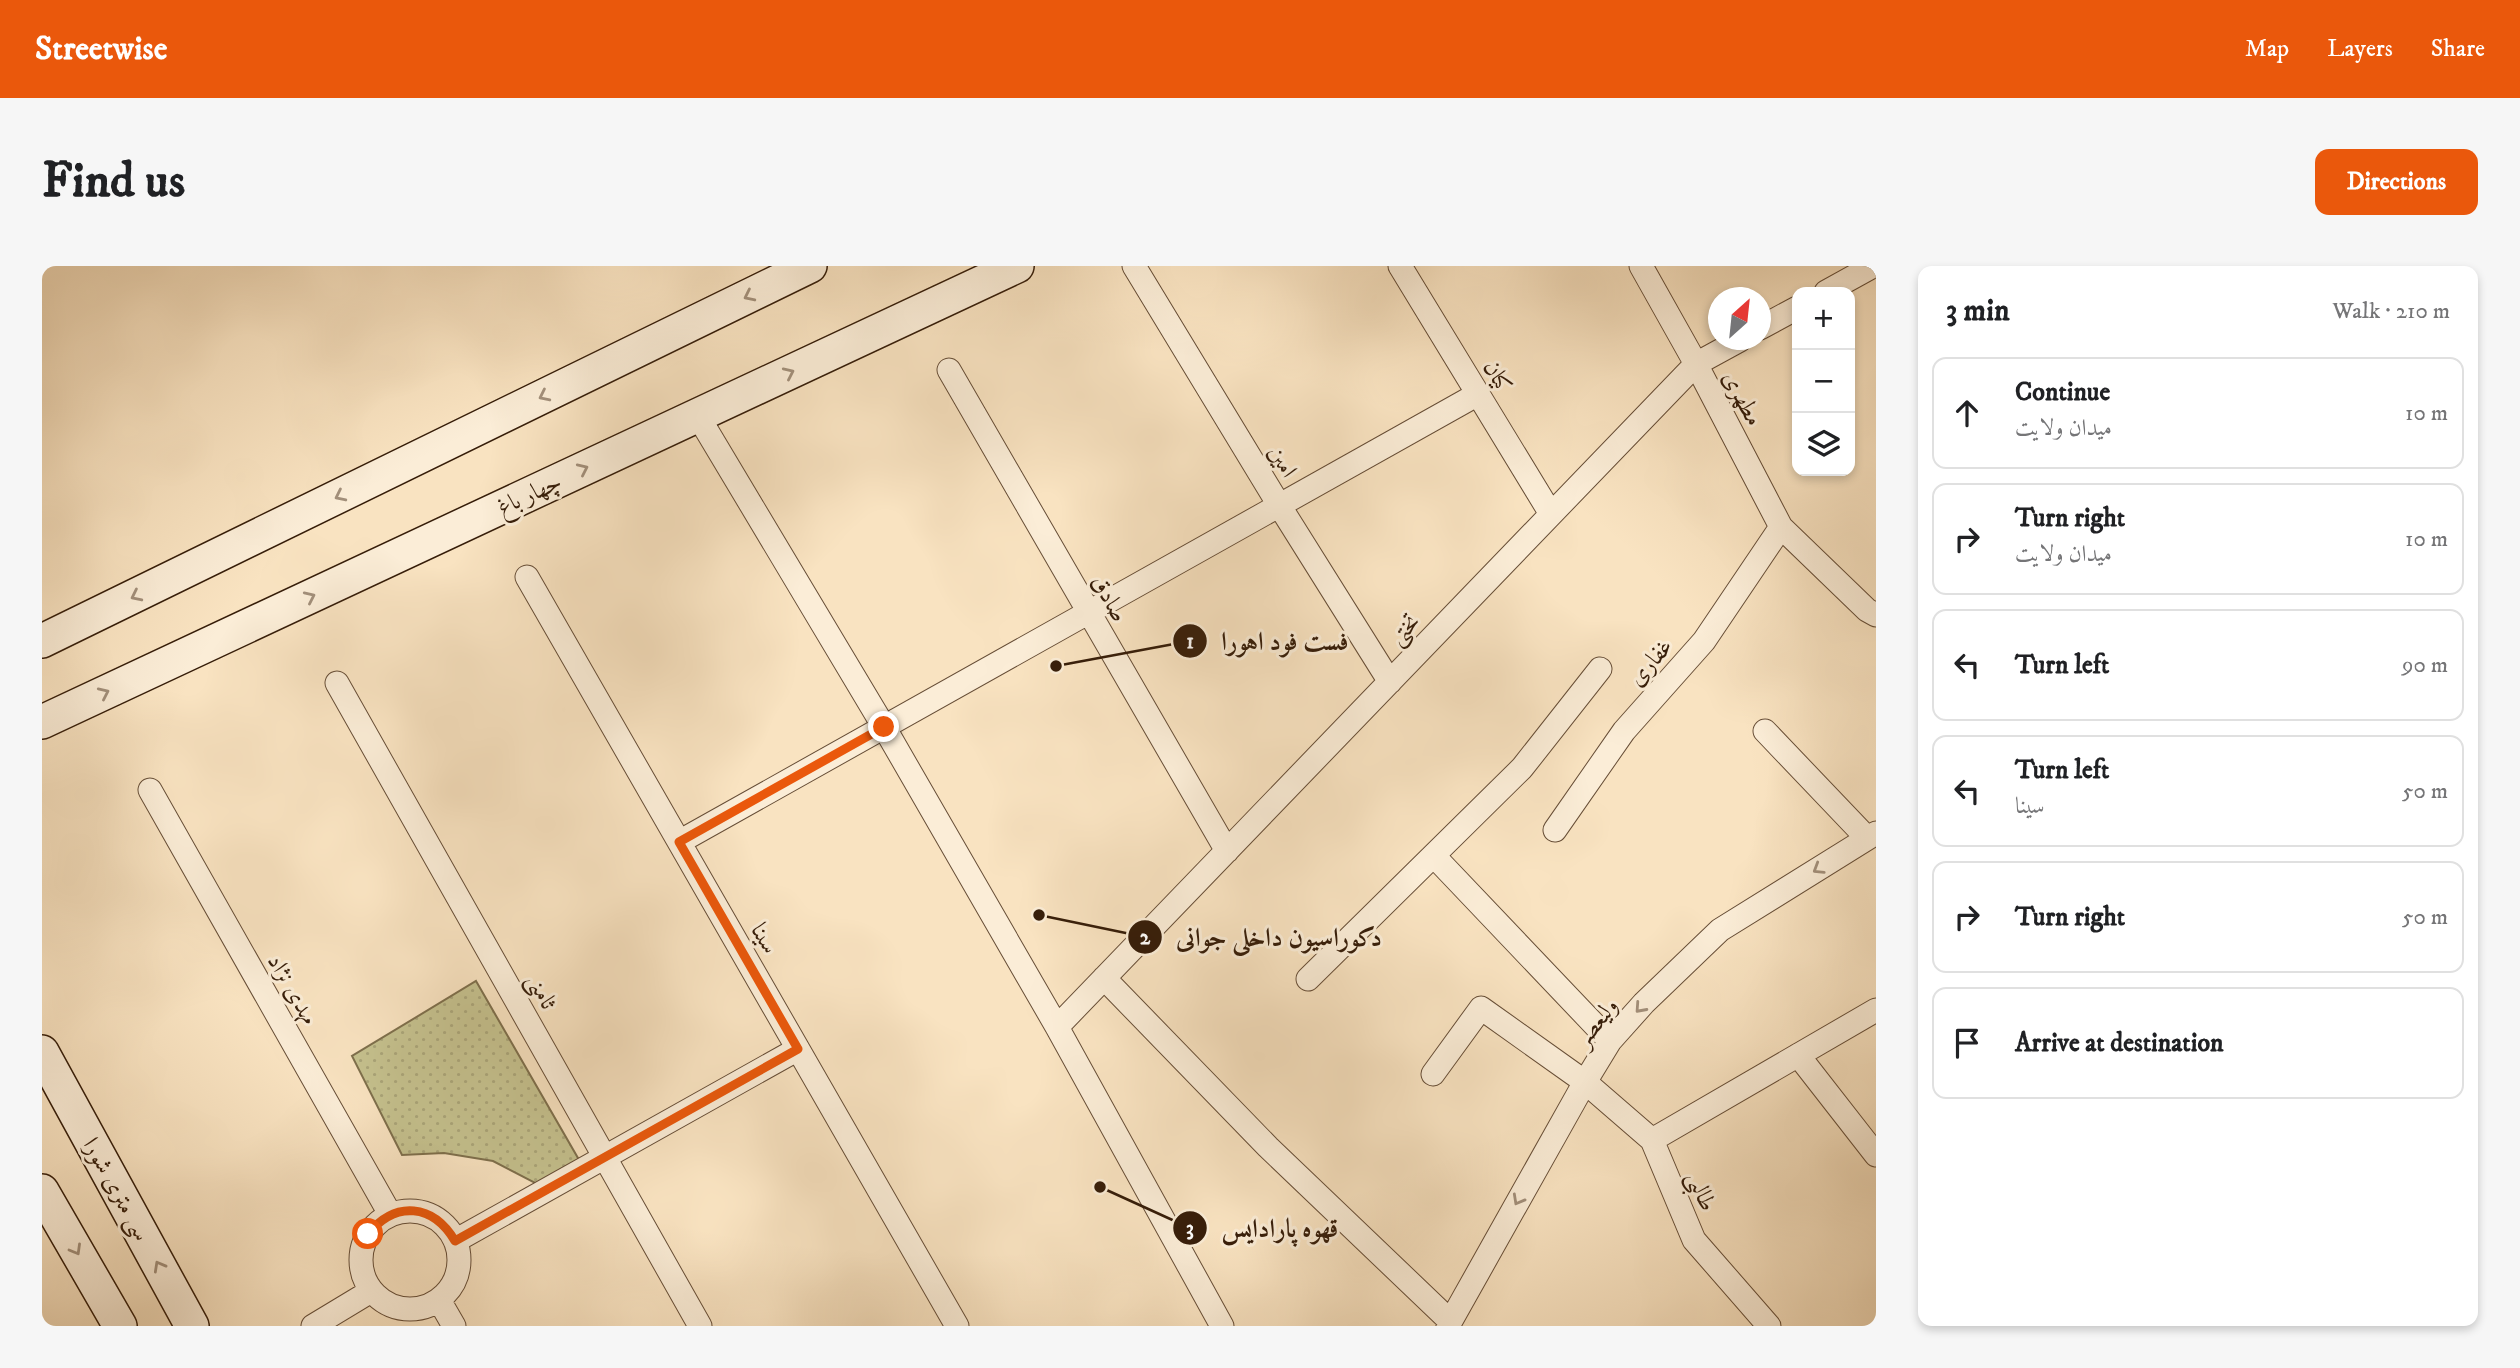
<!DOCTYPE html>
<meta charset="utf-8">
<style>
body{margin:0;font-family:"IM FELL DW Pica",Amiri,serif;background:#f6f6f6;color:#202124}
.controls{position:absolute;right:21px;top:21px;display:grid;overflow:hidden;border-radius:14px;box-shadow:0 4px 10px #0003}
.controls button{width:63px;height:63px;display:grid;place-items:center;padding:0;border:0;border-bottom:2px solid #e0e0e0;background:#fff;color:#202124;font:35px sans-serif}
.compass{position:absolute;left:1666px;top:21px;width:63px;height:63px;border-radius:50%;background:#fff;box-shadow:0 4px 10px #0003;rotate:27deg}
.stop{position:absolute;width:21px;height:21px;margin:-16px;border:5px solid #ea580c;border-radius:50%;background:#fff}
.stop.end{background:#ea580c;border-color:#fff;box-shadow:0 2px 7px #0008}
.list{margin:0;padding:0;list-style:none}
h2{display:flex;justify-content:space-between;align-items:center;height:91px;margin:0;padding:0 28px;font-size:30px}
h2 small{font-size:23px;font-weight:400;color:#757577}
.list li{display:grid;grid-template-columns:46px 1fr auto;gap:21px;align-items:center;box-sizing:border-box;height:112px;margin:0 14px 14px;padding:0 14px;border:2px solid #e0e0e0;border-radius:14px}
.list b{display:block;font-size:26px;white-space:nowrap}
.list p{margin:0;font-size:23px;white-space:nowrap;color:#757577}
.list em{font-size:23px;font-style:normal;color:#757577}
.icon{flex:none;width:38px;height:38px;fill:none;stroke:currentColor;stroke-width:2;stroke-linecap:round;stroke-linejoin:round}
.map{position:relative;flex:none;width:1834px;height:1060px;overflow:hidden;border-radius:14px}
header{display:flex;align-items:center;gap:42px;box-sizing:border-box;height:98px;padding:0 35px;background:#ea580c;color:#fff}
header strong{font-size:33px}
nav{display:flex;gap:38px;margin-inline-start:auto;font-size:24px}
.intro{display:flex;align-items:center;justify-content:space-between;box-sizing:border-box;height:168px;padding:0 42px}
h1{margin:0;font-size:49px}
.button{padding:18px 32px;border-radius:14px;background:#ea580c;color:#fff;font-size:24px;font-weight:700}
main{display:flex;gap:42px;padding:0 42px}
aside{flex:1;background:#fff;border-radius:14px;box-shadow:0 4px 10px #0003}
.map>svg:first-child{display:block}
</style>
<header>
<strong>Streetwise</strong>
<nav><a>Map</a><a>Layers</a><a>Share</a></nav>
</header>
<div class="intro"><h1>Find us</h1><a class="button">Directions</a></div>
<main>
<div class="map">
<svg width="1834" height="1060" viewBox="0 0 1834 1060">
<defs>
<pattern id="grass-dots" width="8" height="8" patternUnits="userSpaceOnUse" patternTransform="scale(1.75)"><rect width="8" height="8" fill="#c5c18e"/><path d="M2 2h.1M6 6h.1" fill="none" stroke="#aaa579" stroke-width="1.8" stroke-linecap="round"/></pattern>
</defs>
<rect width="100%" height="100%" fill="#f9e3c1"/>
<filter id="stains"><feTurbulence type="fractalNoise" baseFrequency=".00286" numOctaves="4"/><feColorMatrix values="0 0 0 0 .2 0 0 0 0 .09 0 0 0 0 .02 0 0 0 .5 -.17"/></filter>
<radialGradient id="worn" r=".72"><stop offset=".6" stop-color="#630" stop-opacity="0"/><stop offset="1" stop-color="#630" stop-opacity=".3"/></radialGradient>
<!-- grass -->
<path fill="url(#grass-dots)" stroke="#7e6f4c" stroke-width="2" d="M434,715L544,906L497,919L451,895L402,887L360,889L310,790Z"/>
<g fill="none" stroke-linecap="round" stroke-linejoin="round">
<defs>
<path id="street" d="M1092,0L1237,239L1348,416
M1358,0L1509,248
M1599,0L1654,98L1739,261L1825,344L1834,349
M1784,26L1831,0
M1718,62L1755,42
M907,104L1185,585
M656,150L842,461L1015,761L1180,1060
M485,311L915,1060
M295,417L658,1060
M1723,465L1825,572
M108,524L348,948
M1513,564L1582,465L1662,375L1739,261
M637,576L1436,128
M1392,590L1568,775
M1062,712L1226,881L1408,1055
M1266,713L1480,502L1558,403
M1015,761L1654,98L1698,74
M1756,789L1834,889
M1391,808L1439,742L1543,816L1610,874L1652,974L1727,1060
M1610,874L1834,744
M319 994a49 49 0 1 1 98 0a49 49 0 1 1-98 0Z
M413,975L756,783
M397,1034L412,1060
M271,1060L329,1025
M1406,1060L1543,816L1568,775L1602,737L1678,664L1834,567"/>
<path id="secondary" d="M0,375L768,0
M0,456L975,0
M0,786L150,1060
M0,925L78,1060"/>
</defs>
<!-- street casing -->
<use href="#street" stroke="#674e37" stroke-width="25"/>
<!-- secondary casing -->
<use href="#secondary" stroke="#361d09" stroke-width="36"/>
<!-- street -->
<use href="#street" stroke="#fbedd7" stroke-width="23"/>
<!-- secondary -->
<use href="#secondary" stroke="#fbedd7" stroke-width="33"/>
</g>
<!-- one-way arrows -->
<defs><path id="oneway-chevron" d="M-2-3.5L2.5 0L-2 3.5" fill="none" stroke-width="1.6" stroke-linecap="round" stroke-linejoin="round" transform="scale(1.75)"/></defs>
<g stroke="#a28f7a">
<use href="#oneway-chevron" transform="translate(707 30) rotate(154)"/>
<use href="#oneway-chevron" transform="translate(747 107) rotate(-25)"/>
<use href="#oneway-chevron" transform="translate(502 130) rotate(154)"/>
<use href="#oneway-chevron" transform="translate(541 203) rotate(-25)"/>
<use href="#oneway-chevron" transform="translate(298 230) rotate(154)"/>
<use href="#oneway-chevron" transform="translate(94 330) rotate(154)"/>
<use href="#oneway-chevron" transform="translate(268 331) rotate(-25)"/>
<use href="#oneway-chevron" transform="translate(62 427) rotate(-25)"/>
<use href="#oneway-chevron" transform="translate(1776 603) rotate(148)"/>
<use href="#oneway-chevron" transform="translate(1598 742) rotate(132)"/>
<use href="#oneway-chevron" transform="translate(1476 934) rotate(119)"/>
<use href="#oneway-chevron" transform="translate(34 984) rotate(60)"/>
<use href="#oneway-chevron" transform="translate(117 1000) rotate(-119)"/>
</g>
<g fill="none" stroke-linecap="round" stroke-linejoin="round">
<!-- route -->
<path stroke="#ea580c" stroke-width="9" d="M326,968C354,934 391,938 413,975L756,783L637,576L842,461"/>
</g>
<g text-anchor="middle" stroke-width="6" stroke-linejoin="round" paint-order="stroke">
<!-- street labels -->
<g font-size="24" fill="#361d09" stroke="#fbedd7">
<text transform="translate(1456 110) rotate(59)" y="8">کیان</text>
<text transform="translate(1701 132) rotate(62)" y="8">مطهری</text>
<text transform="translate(1241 195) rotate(59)" y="8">امین</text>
<text transform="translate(487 228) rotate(-25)" y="8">چهار باغ</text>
<text transform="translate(1068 332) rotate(60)" y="8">صادق</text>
<text transform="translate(1362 363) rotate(-46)" y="8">تختی</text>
<text transform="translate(1608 396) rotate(-49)" y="8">غفاری</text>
<text transform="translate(723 672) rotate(60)" y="8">سینا</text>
<text transform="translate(251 723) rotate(60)" y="8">مهدی نژاد</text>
<text transform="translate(500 725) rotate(61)" y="8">ثامنی</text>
<text transform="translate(1554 756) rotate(-52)" y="8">ولیعصر</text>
<text transform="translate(75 923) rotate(61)" y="8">سی متری شورا</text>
<text transform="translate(1660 925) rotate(67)" y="8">طالبی</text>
</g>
</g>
<!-- callouts -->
<path fill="none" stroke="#361d09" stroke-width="2.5" d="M1014 400L1148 375M997 649L1103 671M1058 921L1148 962"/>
<g fill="#361d09" stroke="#fbedd7" stroke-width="2.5">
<circle cx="1014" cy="400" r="7"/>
<circle cx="997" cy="649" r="7"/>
<circle cx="1058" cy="921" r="7"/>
<circle cx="1148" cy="375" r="18"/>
<circle cx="1103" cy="671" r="18"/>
<circle cx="1148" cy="962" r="18"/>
</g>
<g font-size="21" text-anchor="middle" font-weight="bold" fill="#fff">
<text x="1148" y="382">1</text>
<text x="1103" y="678">2</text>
<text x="1148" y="969">3</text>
</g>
<g font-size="26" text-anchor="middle" font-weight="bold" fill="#361d09" stroke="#fbedd7" stroke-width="6" stroke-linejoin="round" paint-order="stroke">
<text x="1243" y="384">فست فود اهورا</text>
<text x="1237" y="680">دکوراسیون داخلی جوانی</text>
<text x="1238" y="971">قهوه پارادایس</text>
</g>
<rect width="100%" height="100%" filter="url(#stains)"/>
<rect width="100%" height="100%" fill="url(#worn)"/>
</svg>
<div class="controls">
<button>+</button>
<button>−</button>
<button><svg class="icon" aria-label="layers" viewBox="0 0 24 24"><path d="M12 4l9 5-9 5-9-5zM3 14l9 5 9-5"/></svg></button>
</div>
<svg class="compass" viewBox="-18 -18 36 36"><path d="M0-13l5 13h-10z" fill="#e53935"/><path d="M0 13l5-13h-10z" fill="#757577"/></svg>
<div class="stop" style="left:326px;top:968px"></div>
<div class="stop end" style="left:842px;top:461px"></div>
</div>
<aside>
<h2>3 min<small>Walk · 210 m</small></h2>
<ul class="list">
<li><svg class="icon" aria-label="ahead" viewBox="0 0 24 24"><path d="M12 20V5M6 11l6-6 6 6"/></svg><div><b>Continue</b><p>میدان ولایت</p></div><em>10 m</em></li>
<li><svg class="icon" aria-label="right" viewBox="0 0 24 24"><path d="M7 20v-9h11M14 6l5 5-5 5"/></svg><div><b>Turn right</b><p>میدان ولایت</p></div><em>10 m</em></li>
<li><svg class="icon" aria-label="left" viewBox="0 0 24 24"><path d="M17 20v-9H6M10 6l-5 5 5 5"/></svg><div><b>Turn left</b></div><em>90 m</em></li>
<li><svg class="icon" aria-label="left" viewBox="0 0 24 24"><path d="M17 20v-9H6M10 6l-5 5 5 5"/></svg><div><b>Turn left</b><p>سینا</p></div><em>50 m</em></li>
<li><svg class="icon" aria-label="right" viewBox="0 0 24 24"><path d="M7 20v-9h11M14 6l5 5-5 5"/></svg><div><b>Turn right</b></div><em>50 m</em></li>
<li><svg class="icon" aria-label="arrive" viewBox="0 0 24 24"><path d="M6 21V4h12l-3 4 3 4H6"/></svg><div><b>Arrive at destination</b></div></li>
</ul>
</aside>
</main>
